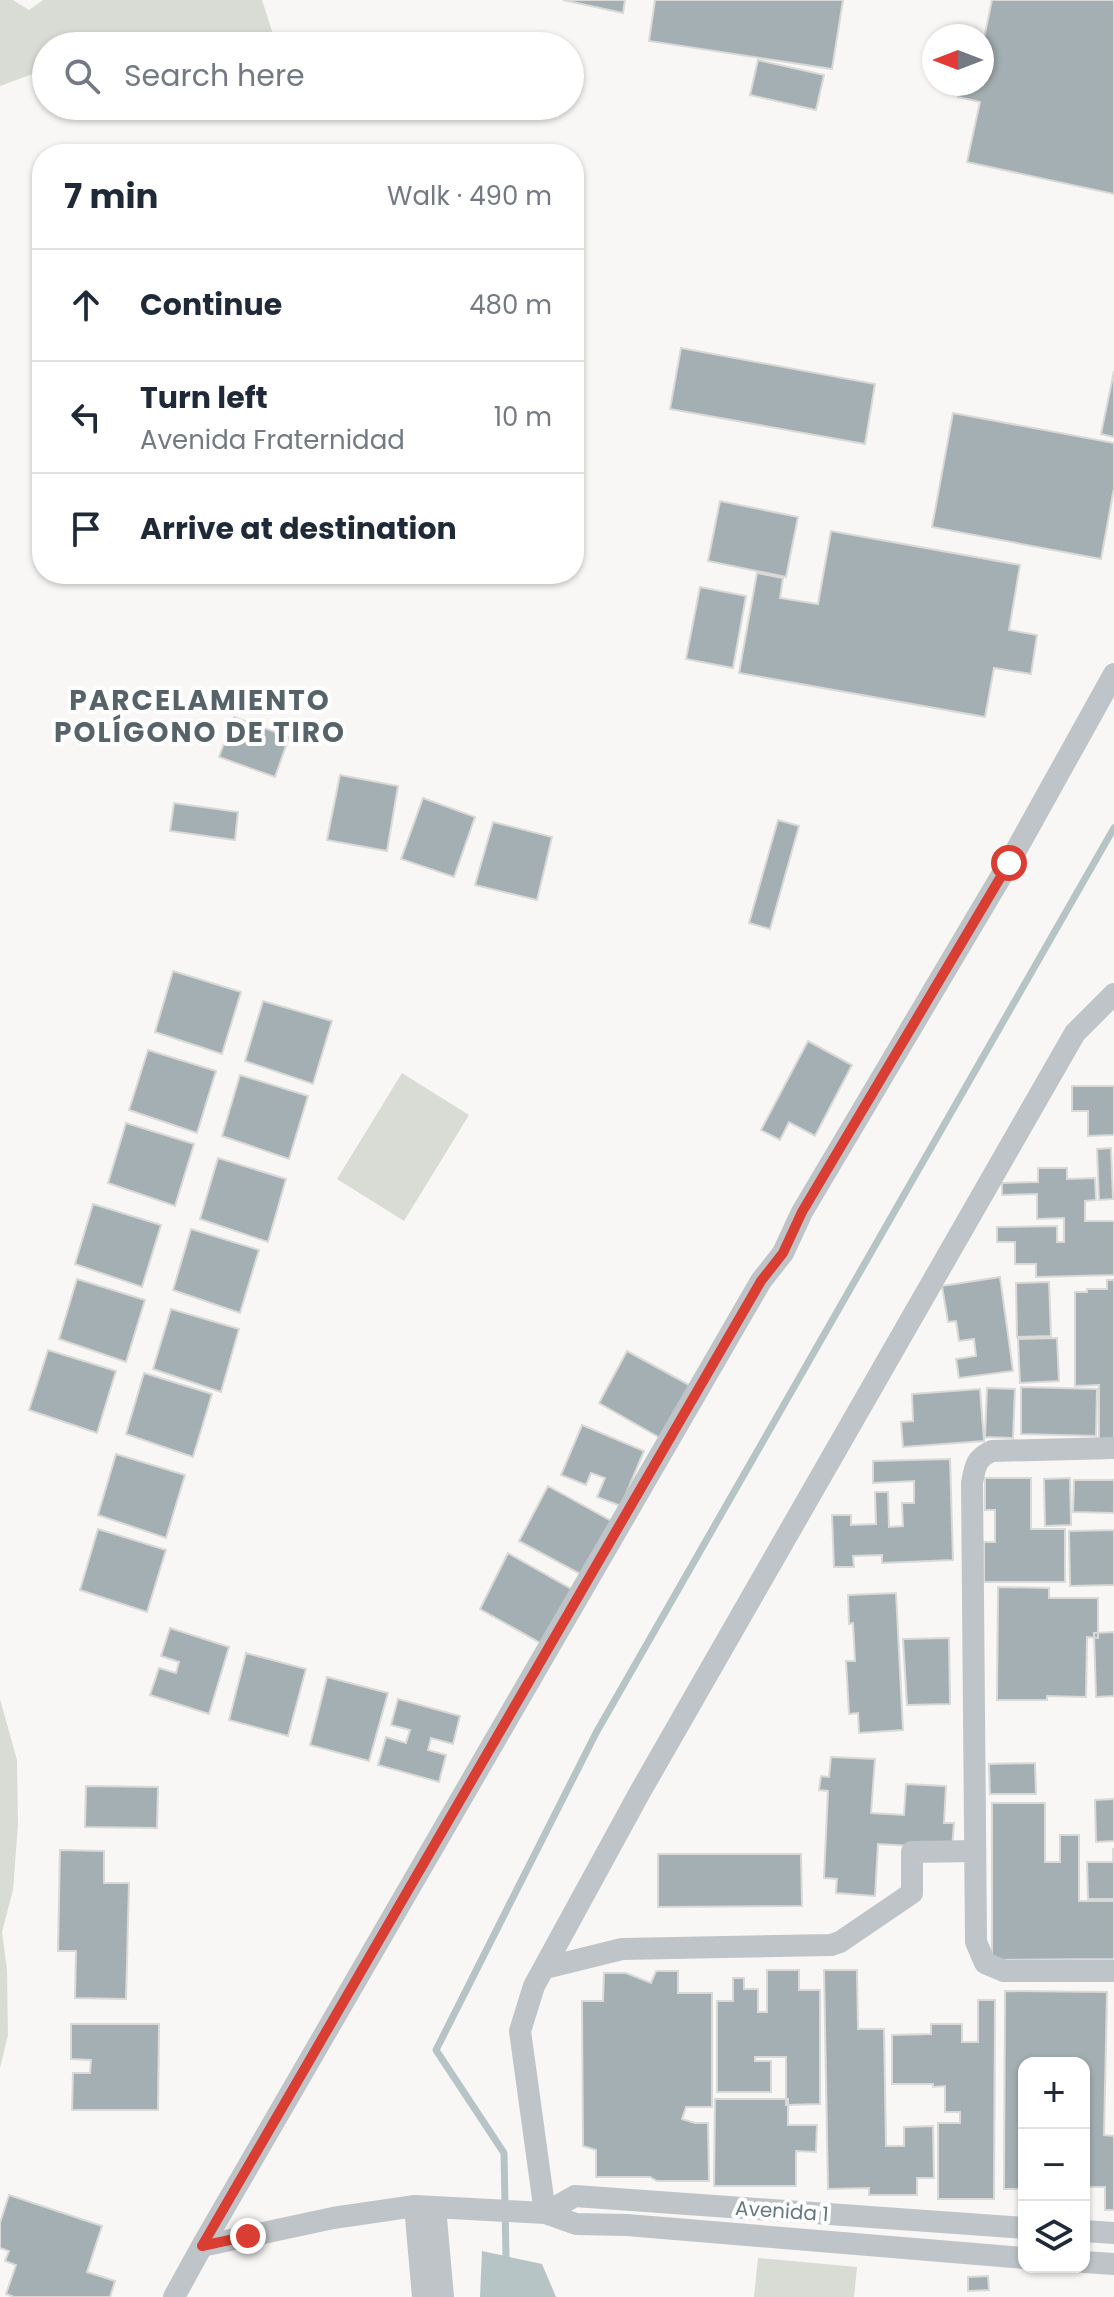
<!DOCTYPE html>
<meta charset="utf-8">
<style>
body{margin:0;font-family:Poppins,sans-serif;background:#f6f6f7;color:#1f2937}
.controls{position:absolute;right:24px;bottom:24px;display:grid;overflow:hidden;border-radius:16px;box-shadow:0 2px 6px #0004}
.controls button{width:72px;height:72px;display:grid;place-items:center;padding:0;border:0;border-bottom:2px solid #e0e1e3;background:#fff;color:#1f2937;font:40px sans-serif}
.compass{position:absolute;left:922px;top:24px;width:72px;height:72px;border-radius:50%;background:#fff;box-shadow:0 2px 6px #0004;rotate:270deg}
.stop{position:absolute;width:24px;height:24px;margin:-18px;border:6px solid #da3d32;border-radius:50%;background:#fff}
.stop.end{background:#da3d32;border-color:#fff;box-shadow:0 2px 8px #0008}
.list{margin:0;padding:0;list-style:none}
h2{display:flex;justify-content:space-between;align-items:center;height:104px;margin:0;padding:0 32px;font-size:34px}
h2 small{font-size:26px;font-weight:400;color:#747a83}
.list li{display:grid;grid-template-columns:52px 1fr auto;gap:24px;align-items:center;box-sizing:border-box;height:112px;padding:0 32px;border-top:2px solid #e0e1e3}
.list b{display:block;font-size:30px;white-space:nowrap}
.list p{margin:0;font-size:26px;white-space:nowrap;color:#747a83}
.list em{font-size:26px;font-style:normal;color:#747a83}
.icon{flex:none;width:44px;height:44px;fill:none;stroke:currentColor;stroke-width:2;stroke-linecap:round;stroke-linejoin:round}
.map{position:relative;flex:none;width:1114px;height:2297px;overflow:hidden}
.search{position:absolute;background:#fff;box-shadow:0 2px 6px #0004;left:32px;top:32px;width:552px;height:88px;display:flex;align-items:center;gap:20px;box-sizing:border-box;padding:0 28px;border-radius:44px;color:#747a83;font-size:30px}
.panel{position:absolute;background:#fff;box-shadow:0 2px 6px #0004;left:32px;top:144px;width:552px;height:440px;border-radius:32px}
.map>svg:first-child{display:block}
</style>
<div class="map">
<svg width="1114" height="2297" viewBox="0 0 1114 2297">
<rect width="100%" height="100%" fill="#f8f7f5"/>
<!-- green -->
<path fill="#d9dcd4" d="M0,0H13L29,10L43,0H262L272,31L273,46H183L160,42L143,46H46V69L0,86Z
M402,1073L469,1115L404,1221L337,1179Z
M0,1699L17,1760L18,1825L13,1890L2,1932L7,1970L8,2035L0,2068Z
M758,2258L857,2267L854,2297H754Z"/>
<!-- water -->
<path fill="#b6c4c6" d="M482,2251L542,2264L556,2297H480Z"/>
<g fill="none" stroke-linecap="round" stroke-linejoin="round">
<!-- stream -->
<path stroke="#b6c4c6" stroke-width="7" d="M506,2256L504,2153L436,2050L596,1733L1114,828"/>
</g>
<!-- building -->
<path fill="#a3afb2" stroke="#d9d9d7" stroke-width="2" d="M563,0H625L623,13Z
M655,0H843L832,69L649,41Z
M992,0H1114V194L967,162L980,102L958,97L960,84H982V48Z
M758,60L824,75L816,110L750,95Z
M681,348L875,384L865,444L670,409Z
M1114,371V437L1101,434Z
M953,413L1114,443V488L1101,559L932,527Z
M720,501L798,517L786,577L708,561Z
M831,531L1020,565L1009,630L1037,635L1031,674L994,668L985,717L739,673L757,573L783,578L780,598L818,604Z
M700,587L746,596L733,668L686,659Z
M234,717L289,737L275,777L219,757Z
M340,775L398,786L387,851L327,840Z
M423,798L475,817L454,877L401,859Z
M174,803L238,812L235,840L170,831Z
M778,820L799,826L770,929L749,923Z
M493,822L552,837L537,900L475,885Z
M173,971L241,992L222,1054L155,1032Z
M263,1001L332,1021L313,1084L245,1061Z
M808,1041L852,1065L815,1136L789,1122L780,1140L761,1130Z
M148,1050L216,1071L197,1133L129,1110Z
M240,1075L308,1096L289,1159L222,1136Z
M1072,1086H1114V1135L1088,1136V1111H1072Z
M126,1123L194,1144L175,1206L108,1183Z
M1111,1148L1113,1199L1099,1200L1097,1149Z
M218,1158L286,1179L268,1242L200,1219Z
M1038,1168H1067V1179L1095,1178L1096,1200L1085,1201V1221H1114V1275L1036,1277V1264H1015V1242H997V1227L1057,1226V1242H1064V1218L1037,1219V1194L1002,1195V1183L1038,1182Z
M93,1204L161,1225L142,1287L75,1264Z
M191,1229L259,1250L240,1313L173,1290Z
M1000,1277L1013,1371L959,1378L956,1359L976,1356L974,1339L959,1341L956,1321L948,1322L942,1286Z
M77,1279L145,1300L126,1362L59,1339Z
M1107,1280H1114V1442H1099V1385L1075,1386V1292H1087V1289H1107Z
M1049,1282L1051,1336L1017,1337L1016,1283Z
M171,1309L239,1329L221,1392L153,1369Z
M1057,1338L1059,1381L1020,1383L1018,1339Z
M48,1350L116,1371L97,1433L29,1410Z
M627,1351L691,1386L662,1439L599,1403Z
M144,1373L212,1394L193,1457L126,1434Z
M1021,1387L1097,1389L1096,1436L1021,1434Z
M987,1388L1015,1389L1013,1438L985,1437Z
M980,1389L984,1441L903,1447L901,1422L913,1421L912,1394Z
M582,1425L644,1451L621,1506L597,1497L605,1478L591,1473L586,1485L561,1475Z
M116,1454L185,1475L166,1538L98,1515Z
M950,1459L953,1560L882,1563V1555L853,1556L854,1567H834L832,1515H851V1525L876,1524L875,1492H888L889,1527L903,1526L902,1503H914V1481L873,1483V1461Z
M985,1478H1031V1529H1065V1582H984V1542H995V1510H985Z
M1070,1478L1071,1525L1045,1526L1044,1479Z
M1074,1480H1114V1513L1073,1512Z
M548,1486L613,1522L584,1576L519,1541Z
M98,1529L166,1550L147,1612L80,1590Z
M1114,1530V1585L1070,1586L1069,1531Z
M508,1553L573,1590L544,1645L480,1609Z
M998,1587L1049,1588V1598H1098V1638L1087,1637L1086,1697L1047,1696V1700H997Z
M896,1593L903,1730L859,1733L858,1713L849,1714L846,1661H855L853,1623L849,1624L848,1595Z
M170,1628L229,1647L209,1714L150,1695L159,1668L176,1673L179,1662L161,1656Z
M1114,1632V1696L1096,1697L1094,1633Z
M949,1638L950,1704L907,1705L903,1639Z
M246,1653L306,1669L288,1736L229,1720Z
M327,1677L388,1693L369,1761L310,1745Z
M398,1699L460,1716L453,1744L431,1738L428,1750L446,1755L439,1782L378,1765L386,1737L406,1743L410,1730L391,1725Z
M831,1757L875,1759L871,1813L904,1815L906,1784L946,1786L944,1823H954L952,1848L878,1844L875,1896L836,1893L837,1879L824,1878L828,1791L819,1790L821,1776L829,1777Z
M1035,1763L1036,1794H990L989,1764Z
M86,1786L158,1787L157,1828L85,1827Z
M1114,1799V1841L1096,1842L1095,1800Z
M992,1803H1045V1862H1060V1835H1079V1901H1114V1959L992,1960Z
M1113,1849H1114V1899H1088L1087,1862H1113Z
M60,1850L104,1851V1883H129L126,1999L75,1998L76,1951H58Z
M658,1854H801L802,1906L658,1907Z
M767,1970H799V1990H820V2104L786,2105V2057H755V2061H771V2092H717V2001H733V1978H744V1989H758V2012H767Z
M824,1970H857L858,2029H884L886,2146H904V2127L933,2126L934,2178H917V2195H869V2188L828,2189Z
M656,1971H678V1993H712V2107H686L682,2119L695,2123H708L709,2181H657L650,2177H596V2150L583,2146L582,2001H603L604,1973H626L651,1983Z
M1005,1991L1107,1992L1104,2135L1114,2136V2210H1105V2187H1084V2063H1024V2189H1004Z
M978,2000H995L994,2199H938V2123H960V2112H945V2086L933,2087V2084H892V2035L931,2034V2024H962V2042H978Z
M71,2024H159L158,2110H72L73,2073H90L91,2060L71,2059Z
M715,2099H788V2125H817L816,2152L796,2151V2186H714Z
M9,2195L102,2226L87,2272L115,2281L110,2297H14L6,2294L16,2265L5,2261L9,2251L0,2248V2223Z
M988,2276L989,2290L968,2291V2277Z"/>
<g fill="none" stroke-linecap="round" stroke-linejoin="round">
<!-- street -->
<path stroke="#bec4c7" stroke-width="22" d="M1114,1448L992,1451C976,1458 975,1466 972,1483L976,1942L985,1963L1004,1971H1114
M545,1968L622,1949L831,1945L840,1942L912,1893V1852L975,1851
M415,2206L423,2297
M435,2207L443,2297
M545,2213L520,2031L534,1986L640,1792L1075,1033L1114,994
M545,2213L575,2196L1024,2228
M1084,2231L1114,2233
M202,2246L761,1281L783,1253L802,1212L1009,863L1114,674
M1084,2262L1114,2264
M174,2297L202,2246L333,2218L415,2206L545,2213L576,2224L627,2225L1024,2258"/>
</g>
<g fill="none" stroke-linecap="round" stroke-linejoin="round">
<!-- route -->
<path stroke="#da3d32" stroke-width="10" d="M248,2236L202,2246L761,1281L783,1253L802,1212L1009,863"/>
</g>
<g text-anchor="middle" stroke-width="8" stroke-linejoin="round" paint-order="stroke">
<!-- street labels -->
<g font-size="20" fill="#64787f" stroke="#fff">
<text transform="translate(782 2211) rotate(4)" y="7">Avenida 1</text>
</g>
<!-- district labels -->
<g font-size="28" font-weight="bold" letter-spacing="2" fill="#56646a" stroke="#fff">
<text x="200" y="710">PARCELAMIENTO<tspan x="200" dy="32">POLÍGONO DE TIRO</tspan></text>
</g>
</g>
</svg>
<div class="controls">
<button>+</button>
<button>−</button>
<button><svg class="icon" aria-label="layers" viewBox="0 0 24 24"><path d="M12 4l9 5-9 5-9-5zM3 14l9 5 9-5"/></svg></button>
</div>
<svg class="compass" viewBox="-18 -18 36 36"><path d="M0-13l5 13h-10z" fill="#e53935"/><path d="M0 13l5-13h-10z" fill="#747a83"/></svg>
<div class="stop" style="left:1009px;top:863px"></div>
<div class="stop end" style="left:248px;top:2236px"></div>
<div class="search"><svg class="icon" aria-label="search" viewBox="0 0 24 24"><circle cx="10" cy="10" r="6"/><path d="M15 15l6 6"/></svg>Search here</div>
<section class="panel">
<h2>7 min<small>Walk · 490 m</small></h2>
<ul class="list">
<li><svg class="icon" aria-label="ahead" viewBox="0 0 24 24"><path d="M12 20V5M6 11l6-6 6 6"/></svg><div><b>Continue</b></div><em>480 m</em></li>
<li><svg class="icon" aria-label="left" viewBox="0 0 24 24"><path d="M17 20v-9H6M10 6l-5 5 5 5"/></svg><div><b>Turn left</b><p>Avenida Fraternidad</p></div><em>10 m</em></li>
<li><svg class="icon" aria-label="arrive" viewBox="0 0 24 24"><path d="M6 21V4h12l-3 4 3 4H6"/></svg><div><b>Arrive at destination</b></div></li>
</ul>
</section>
</div>
